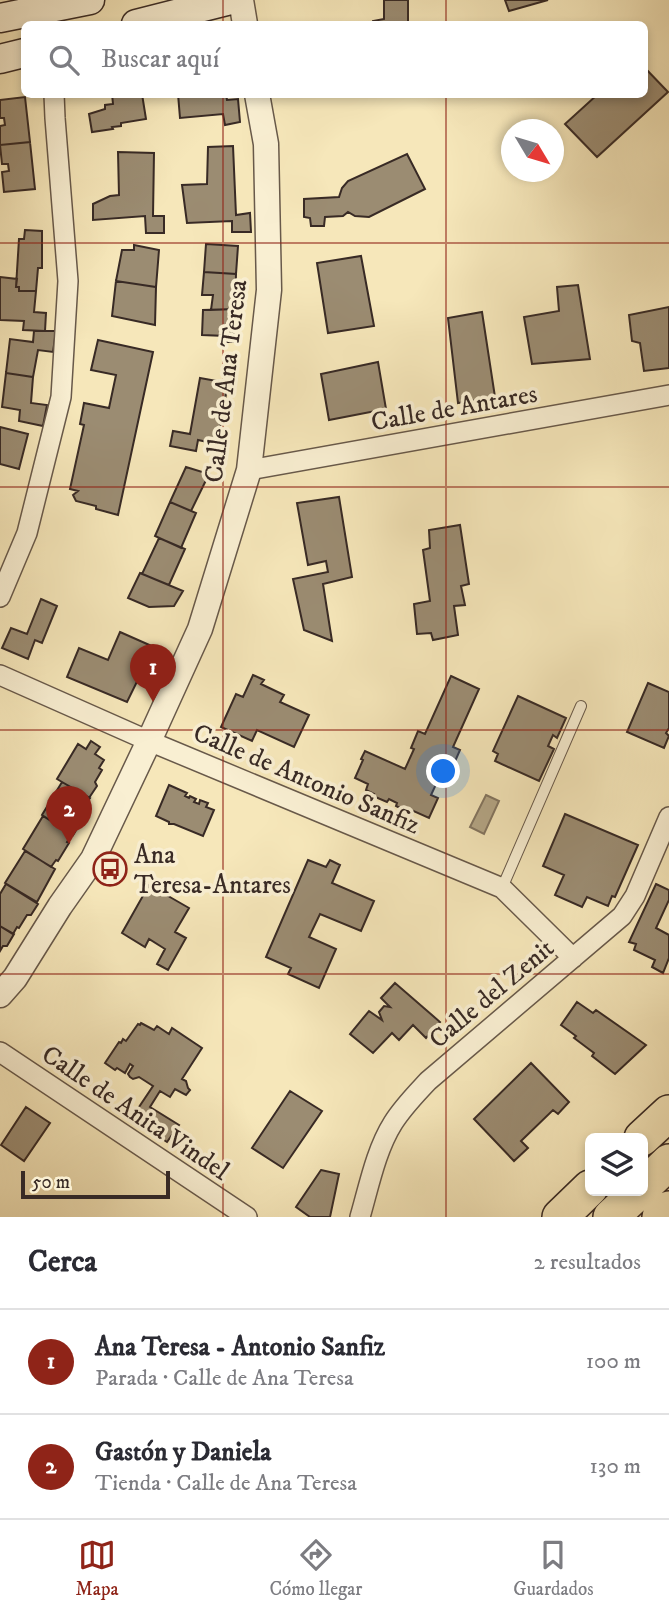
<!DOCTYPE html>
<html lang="es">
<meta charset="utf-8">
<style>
body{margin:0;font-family:"IM FELL DW Pica",serif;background:#f2f2f3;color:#2b2b33}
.controls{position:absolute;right:21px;bottom:21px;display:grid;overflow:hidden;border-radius:10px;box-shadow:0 4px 10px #0003}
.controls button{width:63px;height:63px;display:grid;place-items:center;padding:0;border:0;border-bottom:2px solid #e1e1e2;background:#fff;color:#2b2b33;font:35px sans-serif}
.compass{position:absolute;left:501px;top:119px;width:63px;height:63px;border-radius:50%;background:#fff;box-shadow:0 4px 10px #0003;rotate:128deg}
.scale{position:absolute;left:21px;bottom:18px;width:149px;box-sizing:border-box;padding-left:7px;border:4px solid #382a25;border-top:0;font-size:19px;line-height:24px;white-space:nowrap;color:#382a25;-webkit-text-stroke:5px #f9efd2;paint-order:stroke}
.you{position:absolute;left:444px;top:772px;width:24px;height:24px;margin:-18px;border:5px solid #fff;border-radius:50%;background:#1a73e8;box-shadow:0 0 0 10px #1a73e833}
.badge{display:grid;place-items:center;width:46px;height:46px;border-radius:50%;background:#8f2418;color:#fff;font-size:23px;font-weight:700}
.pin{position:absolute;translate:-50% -58px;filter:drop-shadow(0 2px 4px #0008)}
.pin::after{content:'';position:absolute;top:37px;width:24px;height:21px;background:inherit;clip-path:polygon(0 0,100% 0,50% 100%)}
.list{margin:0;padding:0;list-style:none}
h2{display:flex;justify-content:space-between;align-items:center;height:91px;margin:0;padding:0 28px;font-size:30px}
h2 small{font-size:23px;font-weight:400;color:#7c7c81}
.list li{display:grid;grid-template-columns:46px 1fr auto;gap:21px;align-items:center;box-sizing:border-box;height:105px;padding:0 28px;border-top:2px solid #e1e1e2}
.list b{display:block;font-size:26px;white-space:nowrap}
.list p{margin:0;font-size:23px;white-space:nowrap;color:#7c7c81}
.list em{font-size:23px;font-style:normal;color:#7c7c81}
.icon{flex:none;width:38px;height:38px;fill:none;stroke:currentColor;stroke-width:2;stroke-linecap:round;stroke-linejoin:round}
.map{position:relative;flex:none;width:669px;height:1217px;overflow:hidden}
.search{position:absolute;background:#fff;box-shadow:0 4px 10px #0003;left:21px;right:21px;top:21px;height:77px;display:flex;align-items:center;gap:18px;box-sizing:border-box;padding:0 24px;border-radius:10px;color:#7c7c81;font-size:26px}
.sheet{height:301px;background:#fff}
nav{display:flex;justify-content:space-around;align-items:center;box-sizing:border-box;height:98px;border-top:2px solid #e1e1e2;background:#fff;font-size:19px;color:#7c7c81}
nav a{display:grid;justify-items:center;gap:4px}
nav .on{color:#8f2418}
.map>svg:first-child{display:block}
</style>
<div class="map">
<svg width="669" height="1217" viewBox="0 0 669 1217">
<rect width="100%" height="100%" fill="#f6e7ba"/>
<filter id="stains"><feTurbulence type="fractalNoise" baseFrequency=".00286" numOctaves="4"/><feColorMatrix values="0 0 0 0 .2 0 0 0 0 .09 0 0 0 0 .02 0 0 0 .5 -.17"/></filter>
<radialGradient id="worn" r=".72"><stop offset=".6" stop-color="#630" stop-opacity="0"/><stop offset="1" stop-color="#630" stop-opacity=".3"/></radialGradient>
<!-- water -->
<path fill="#b5a787" stroke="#837560" stroke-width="2" d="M486,795L499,801L484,834L470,827Z"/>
<!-- building -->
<path fill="#9b8c72" stroke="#382a25" stroke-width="2" d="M384,0H408V24H373V21L384,19Z
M505,0H548L509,11Z
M644,67L668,92L597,157L565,124L598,94H644Z
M112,94H142L146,119L121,123V126L112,127L113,129L92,132L89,114L105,109V105L113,104Z
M178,94H226L227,100L238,99L240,122L225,125L223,114L180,118Z
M25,97L30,142L0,145V126L5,125L4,118H0V100Z
M30,142L35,189L4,192L2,172L9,171L8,164H2L0,145Z
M233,146L236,215L250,213L251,232H232V221L187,223L182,185L207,184L208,147Z
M118,152L154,153L153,216H164V233H146L145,216L93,220V204L110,196L119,195Z
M407,154L425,189L369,217L355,216L348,212L343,216L325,217L324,226H311L310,218L304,217V199L339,197L342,188L348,181Z
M25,230L42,231V268H38L36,291H19V287H16L19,239H24Z
M206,244L238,246L236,274L204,272Z
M134,245L159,250L156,287L116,281L122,250H134Z
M361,256L374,326L328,333L317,263Z
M204,272L236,274L235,309L211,310L213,295H202Z
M0,277L17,279L16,287H19V291H36L34,312L46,313L45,331L23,330L24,321L0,320Z
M116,281L156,287L155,325L112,316Z
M578,285L590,359L532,364L524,317L559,311L557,287Z
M669,307V368L644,371L640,343L632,341L629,315Z
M235,309L233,342H225L226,336L202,335L203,310Z
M482,312L495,397L458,403L448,318Z
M34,331H56L53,352L38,350L33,377L6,373L10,339L33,342Z
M98,340L153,352L118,515L96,509V506L76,501L73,495L78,491L70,489L84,425L80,424L84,403L109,408L116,375L91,370Z
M378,362L386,409L329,420L321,374Z
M6,373L33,377L31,403L47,405L43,426L19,421L20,410L2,407Z
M200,378L228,383L217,444L198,440L196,451L170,446L173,431L190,434Z
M0,427L28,434L19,469L0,464Z
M186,467L209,474L191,511L170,502Z
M339,497L352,577L323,584L332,641L304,630L293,579L328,572L326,561L308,565L297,503Z
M170,502L196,513L181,548L155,536Z
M460,525L469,584L461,586L465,605L454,606L458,635L433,640L431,633L417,634L414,604L430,601L423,550L430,548L429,530Z
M159,538L185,549L169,585L142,574Z
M140,573L183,591L174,606L149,607L128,598Z
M41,599L57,606L42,643L35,640L28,659L2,648L11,628L27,634Z
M120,632L154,647L127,702L67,677L79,648L108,660Z
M253,675L264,680L261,684L284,695L280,702L309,715L294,747L257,730L252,741L221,727L236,694L243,697Z
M451,676L479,689L453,747L460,750L453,766L446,763L431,795L438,798L429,818L407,808L406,811L396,806L397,803L389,799L387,802L373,796L374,794L366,790L368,784L355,778L363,760L361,759L365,751L405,769L414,749L411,748L418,731L425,734Z
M648,683L669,692V728L666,733L669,736L664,748L627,732Z
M518,696L566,718L557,738L553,735L548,746L554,749L539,781L495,761L498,754L493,751Z
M91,741L100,747L95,754L104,760L99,768L102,770L95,782L97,786L89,798L57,779L78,744L86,749Z
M62,782L90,798L86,804L88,805L80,819L81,822L73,835L42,815Z
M169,785L187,793L185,796L189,798L190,796L196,799L194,802L199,804L200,800L208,803L206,807L214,810L203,836L174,824H169V822L156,816Z
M565,814L638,845L615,897L612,896L608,906L587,897L582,907L555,895L564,875L543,866Z
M43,816L72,834L67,842L69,843L58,861L56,860L51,867L23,849Z
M25,851L55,869L37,902L5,883Z
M308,860L326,867L330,860L340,865L332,883L374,901L361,931L320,914L309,937L336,949L319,988L288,974L291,968L266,957Z
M6,884L38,904L31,915H27L19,928L17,927L13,934L0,926V894Z
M656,884L669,890V900L656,928L669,935V958L663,973L652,967L655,960L634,950L636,944L629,942Z
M149,885L189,908L175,932L186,938L168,970L157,964L165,949L149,939L145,947L122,933Z
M0,926L14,934L7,946H3L0,951Z
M395,983L440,1022L426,1038L413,1025L399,1040L392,1033L373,1053L350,1034L369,1011L382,1020L379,1012L384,1006L390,1007L381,998Z
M577,1002L593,1013L596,1010L646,1045L615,1074L592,1056L594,1053L574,1038L576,1036L561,1025Z
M141,1023L154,1030L157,1026L169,1034L172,1028L202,1048L182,1079L186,1081L188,1088L190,1090L186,1095L175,1089L170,1097L160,1091L150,1107L179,1125L167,1142L131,1119L153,1086L139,1077L133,1079L130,1077L128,1074L133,1066L130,1064L125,1073L117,1068L115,1070L105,1063L119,1042L121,1043L123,1039L126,1041L138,1024L140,1025Z
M531,1063L569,1102L558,1114L553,1110L521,1141L528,1148L514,1161L474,1119Z
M290,1091L322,1111L283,1168L252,1148Z
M26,1107L50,1123L24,1161L1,1145Z
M321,1170L339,1174L330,1217H310L296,1207Z"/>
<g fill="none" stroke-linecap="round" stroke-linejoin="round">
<defs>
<path id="service" d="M502,888L581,706"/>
<path id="minor" d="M249,470L669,395
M0,597L27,533L61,397L68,281L55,118L54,94
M0,675L149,741L502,888L573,958
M0,1052L247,1217
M360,1217C369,1186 376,1150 393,1123C403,1107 416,1094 428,1081L622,916L635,896L669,817"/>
<path id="tertiary" d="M241,0L245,24
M0,995L15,978L60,906L93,859L149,741L200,629L249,470L269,290L266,144L257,94"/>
<path id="secondary" d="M0,18L90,0
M136,24L231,0
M0,59L24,53"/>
<path id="motorway" d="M642,1138L669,1113
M643,1187L669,1162
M560,1217L590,1188
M611,1217L639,1191
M660,1217L669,1209"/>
</defs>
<!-- service casing -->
<use href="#service" stroke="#68594a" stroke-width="12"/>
<!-- minor casing -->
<use href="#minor" stroke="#68594a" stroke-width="22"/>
<!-- tertiary casing -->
<use href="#tertiary" stroke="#68594a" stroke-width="27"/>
<!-- secondary casing -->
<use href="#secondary" stroke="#382a25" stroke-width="31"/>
<!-- motorway casing -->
<use href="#motorway" stroke="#382a25" stroke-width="38"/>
<!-- service -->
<use href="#service" stroke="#f9efd2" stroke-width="10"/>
<!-- minor -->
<use href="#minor" stroke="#f9efd2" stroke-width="19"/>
<!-- tertiary -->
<use href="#tertiary" stroke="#f9efd2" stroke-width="24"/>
<!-- secondary -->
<use href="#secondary" stroke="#f9efd2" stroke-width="28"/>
<!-- motorway -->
<use href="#motorway" stroke="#f6e7ba" stroke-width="35"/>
</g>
<!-- grid -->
<path fill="none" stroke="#8f2418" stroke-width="2" stroke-opacity="0.55" d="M223,0V24M446,0V24M223,94V1217M446,94V1217M0,243H669M0,487H669M0,730H669M0,974H669"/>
<!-- icons -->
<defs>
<symbol id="bus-ring" viewBox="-11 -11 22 22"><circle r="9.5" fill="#f9efd2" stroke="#8f2418" stroke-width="1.5"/><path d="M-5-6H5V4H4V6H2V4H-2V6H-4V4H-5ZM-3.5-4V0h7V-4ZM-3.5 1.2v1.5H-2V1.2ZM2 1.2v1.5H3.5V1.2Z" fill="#8f2418"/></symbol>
</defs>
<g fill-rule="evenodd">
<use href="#bus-ring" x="91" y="850" width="38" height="38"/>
</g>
<g text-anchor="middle" stroke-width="7" stroke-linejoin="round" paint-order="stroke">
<!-- street labels -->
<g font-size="26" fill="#382a25" stroke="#f9efd2">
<text transform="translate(225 381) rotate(-83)" y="9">Calle de Ana Teresa</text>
<text transform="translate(454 407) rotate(-10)" y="9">Calle de Antares</text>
<text transform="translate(307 778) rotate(23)" y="9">Calle de Antonio Sanfiz</text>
<text transform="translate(491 993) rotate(-40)" y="9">Calle del Zenit</text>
<text transform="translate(136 1112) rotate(34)" y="9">Calle de Anita Vindel</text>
</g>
<!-- poi labels -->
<g font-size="26" fill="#382a25" stroke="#f9efd2" text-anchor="start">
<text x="134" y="863">Ana<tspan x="134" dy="30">Teresa-Antares</tspan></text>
</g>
</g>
<rect width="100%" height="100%" filter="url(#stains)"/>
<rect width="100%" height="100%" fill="url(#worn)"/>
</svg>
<div class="controls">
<button><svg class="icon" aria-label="layers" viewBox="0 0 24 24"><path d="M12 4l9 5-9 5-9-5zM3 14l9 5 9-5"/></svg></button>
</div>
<svg class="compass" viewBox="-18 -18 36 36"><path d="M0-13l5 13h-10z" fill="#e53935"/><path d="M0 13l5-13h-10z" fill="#7c7c81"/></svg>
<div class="scale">50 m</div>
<div class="you"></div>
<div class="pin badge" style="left:153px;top:702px">1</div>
<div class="pin badge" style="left:69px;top:844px">2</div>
<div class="search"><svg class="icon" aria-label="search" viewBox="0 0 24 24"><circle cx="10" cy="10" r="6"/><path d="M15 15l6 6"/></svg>Buscar aquí</div>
</div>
<section class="sheet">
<h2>Cerca<small>2 resultados</small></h2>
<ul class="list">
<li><span class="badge">1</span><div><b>Ana Teresa - Antonio Sanfiz</b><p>Parada · Calle de Ana Teresa</p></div><em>100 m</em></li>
<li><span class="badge">2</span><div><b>Gastón y Daniela</b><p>Tienda · Calle de Ana Teresa</p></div><em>130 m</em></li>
</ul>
</section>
<nav>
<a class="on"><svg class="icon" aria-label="map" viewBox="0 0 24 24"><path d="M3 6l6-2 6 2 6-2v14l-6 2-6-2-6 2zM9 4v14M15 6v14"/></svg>Mapa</a>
<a><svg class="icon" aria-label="directions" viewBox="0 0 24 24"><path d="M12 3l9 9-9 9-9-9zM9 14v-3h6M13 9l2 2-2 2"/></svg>Cómo llegar</a>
<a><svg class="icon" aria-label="saved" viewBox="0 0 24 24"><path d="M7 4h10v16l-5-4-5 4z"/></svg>Guardados</a>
</nav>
